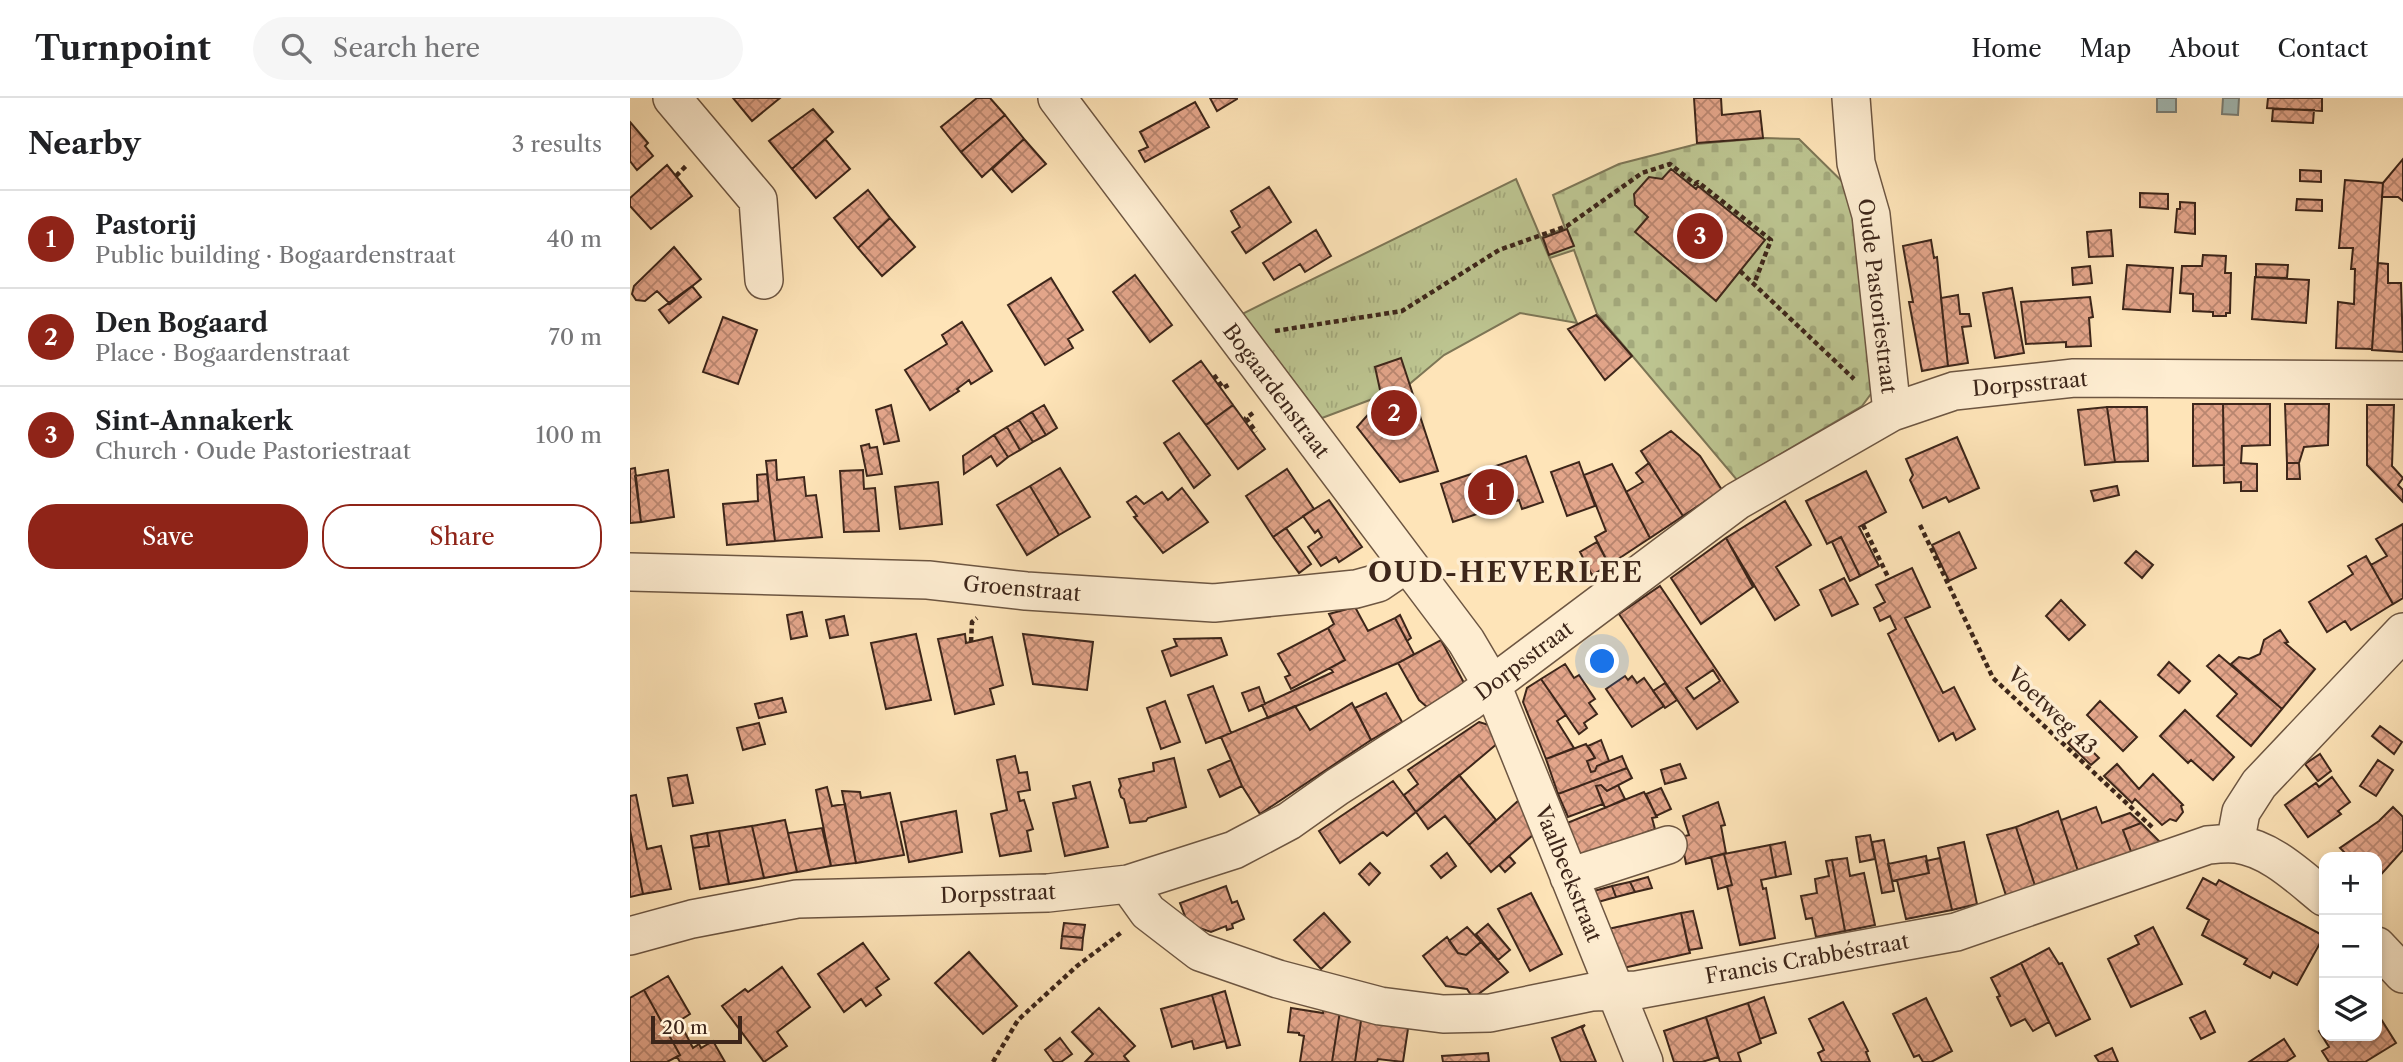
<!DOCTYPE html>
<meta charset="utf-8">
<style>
body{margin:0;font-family:"Libre Caslon Text",serif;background:#f6f6f6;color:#202124}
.controls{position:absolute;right:21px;bottom:21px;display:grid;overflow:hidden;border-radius:14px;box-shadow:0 4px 10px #0003}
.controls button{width:63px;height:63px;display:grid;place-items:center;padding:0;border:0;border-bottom:2px solid #e0e0e0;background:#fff;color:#202124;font:35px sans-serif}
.scale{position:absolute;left:21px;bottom:18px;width:91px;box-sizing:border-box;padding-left:7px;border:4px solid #3d261a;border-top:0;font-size:19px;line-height:24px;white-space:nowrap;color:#3d261a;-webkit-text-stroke:5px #feedd1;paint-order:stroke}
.you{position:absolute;left:973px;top:564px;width:24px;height:24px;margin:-18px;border:5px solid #fff;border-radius:50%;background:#1a73e8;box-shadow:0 0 0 10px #1a73e833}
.badge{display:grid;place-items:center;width:46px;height:46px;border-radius:50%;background:#8f2418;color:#fff;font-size:23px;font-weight:700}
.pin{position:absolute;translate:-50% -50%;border:4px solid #fff;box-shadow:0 2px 7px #0006}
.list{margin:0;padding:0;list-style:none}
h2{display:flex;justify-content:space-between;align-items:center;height:91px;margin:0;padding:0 28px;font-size:30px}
h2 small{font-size:23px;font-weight:400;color:#757577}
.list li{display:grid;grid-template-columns:46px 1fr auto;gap:21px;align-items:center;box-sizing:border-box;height:98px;padding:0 28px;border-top:2px solid #e0e0e0}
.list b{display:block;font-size:26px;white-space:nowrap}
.list p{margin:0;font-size:23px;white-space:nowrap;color:#757577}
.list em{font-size:23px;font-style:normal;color:#757577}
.actions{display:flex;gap:14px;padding:21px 28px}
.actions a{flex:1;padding:16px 0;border:2px solid #8f2418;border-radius:28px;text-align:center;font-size:24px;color:#8f2418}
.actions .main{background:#8f2418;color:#fff}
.icon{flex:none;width:38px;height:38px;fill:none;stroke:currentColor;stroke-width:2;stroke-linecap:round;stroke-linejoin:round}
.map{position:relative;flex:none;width:1773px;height:964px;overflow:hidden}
header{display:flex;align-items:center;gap:42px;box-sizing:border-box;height:98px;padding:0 35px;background:#fff;border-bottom:2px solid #e0e0e0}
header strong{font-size:33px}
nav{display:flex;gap:38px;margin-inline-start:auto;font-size:24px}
.search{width:490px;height:63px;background:#f6f6f6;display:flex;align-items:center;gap:18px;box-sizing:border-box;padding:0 24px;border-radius:38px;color:#757577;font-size:26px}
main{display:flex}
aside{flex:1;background:#fff}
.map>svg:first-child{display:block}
</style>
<header>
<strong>Turnpoint</strong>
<div class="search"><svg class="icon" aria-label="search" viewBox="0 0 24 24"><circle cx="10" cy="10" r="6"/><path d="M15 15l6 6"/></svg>Search here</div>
<nav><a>Home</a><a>Map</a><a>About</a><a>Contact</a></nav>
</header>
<main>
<aside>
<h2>Nearby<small>3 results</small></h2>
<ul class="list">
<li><span class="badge">1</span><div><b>Pastorij</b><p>Public building · Bogaardenstraat</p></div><em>40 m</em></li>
<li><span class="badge">2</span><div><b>Den Bogaard</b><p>Place · Bogaardenstraat</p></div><em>70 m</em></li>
<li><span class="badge">3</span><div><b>Sint-Annakerk</b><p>Church · Oude Pastoriestraat</p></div><em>100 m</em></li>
</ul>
<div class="actions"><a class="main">Save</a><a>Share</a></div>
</aside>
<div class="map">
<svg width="1773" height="964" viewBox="0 0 1773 964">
<defs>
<pattern id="cemetery-stones" width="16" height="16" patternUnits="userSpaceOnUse" patternTransform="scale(1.75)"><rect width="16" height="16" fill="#bdc591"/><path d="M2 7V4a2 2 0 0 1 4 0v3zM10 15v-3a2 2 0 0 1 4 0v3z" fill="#a3a97c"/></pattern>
<pattern id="park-tufts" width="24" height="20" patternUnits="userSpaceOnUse" patternTransform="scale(1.75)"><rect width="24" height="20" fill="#bdc591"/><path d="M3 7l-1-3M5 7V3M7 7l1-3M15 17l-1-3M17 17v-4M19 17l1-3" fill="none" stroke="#a3a97c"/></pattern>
<pattern id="building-cross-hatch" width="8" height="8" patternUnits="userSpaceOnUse" patternTransform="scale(1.75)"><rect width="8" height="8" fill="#e3a58a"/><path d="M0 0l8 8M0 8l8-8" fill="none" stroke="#b98670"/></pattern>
</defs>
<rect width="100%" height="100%" fill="#fee4b8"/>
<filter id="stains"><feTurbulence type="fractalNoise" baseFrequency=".00286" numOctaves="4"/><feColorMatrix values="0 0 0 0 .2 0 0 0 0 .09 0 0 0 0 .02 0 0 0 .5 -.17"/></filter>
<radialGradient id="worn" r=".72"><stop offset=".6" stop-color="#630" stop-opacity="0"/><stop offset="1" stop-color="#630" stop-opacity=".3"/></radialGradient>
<!-- cemetery -->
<path fill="url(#cemetery-stones)" stroke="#7d7656" stroke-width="2" d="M1134,40L1169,41L1234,105L1249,285L1232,308L1107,382L967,216L944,152L920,160L912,139L935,130L923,97L989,66L1067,46Z"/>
<!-- park -->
<path fill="url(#park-tufts)" stroke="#7d7656" stroke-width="2" d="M886,81L947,225L890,215L814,257L777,288L692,320L612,216Z"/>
<!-- water -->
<path fill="#a3bcb8" stroke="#7a8079" stroke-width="2" d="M1527,0H1546V14H1527Z
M1593,0H1609L1608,17L1592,16Z"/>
<!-- building -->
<path fill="url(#building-cross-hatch)" stroke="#3d261a" stroke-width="2" fill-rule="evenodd" d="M103,0H150L122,23Z
M347,0H360L375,17L331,54L311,29Z
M580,0H607V1L587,13Z
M1064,0H1091L1092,17L1130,13L1133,40L1067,45Z
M1638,0H1692V13L1637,10Z
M565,4L579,29L515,64L509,53L518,49L510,34Z
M183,11L203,34L162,71L139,43Z
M1643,11L1684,12L1683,25L1642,23Z
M375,17L394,41L352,79L331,54Z
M0,24L18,45L15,48L23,58L7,72L0,63Z
M195,41L220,71L186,100L162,71Z
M394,41L416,66L382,94L362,71Z
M1773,61V103L1768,99H1752L1753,85Z
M37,67L62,98L21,131L0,108V100Z
M1041,71L1066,91L1068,88L1135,142L1086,203L1005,134L1018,119L1005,107L1004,96L1019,79L1032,81Z
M1670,72L1691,73V84L1670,83Z
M1715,82L1753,85L1742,251L1706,250L1708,204L1724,206L1725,171H1721L1723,150H1709Z
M639,89L661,124L616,155L602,134L610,129L601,113Z
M238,92L260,120L228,150L204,120Z
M1510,95L1538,96V111L1510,109Z
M1667,101L1692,102V113L1666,112Z
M1550,104L1565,105V136L1545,134L1547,111H1550Z
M260,120L285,149L252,178L228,150Z
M937,131L944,148L919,157L913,140Z
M686,132L701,158L675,174L670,166L644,182L633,165Z
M1481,132L1483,158L1459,159L1457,134Z
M1301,142L1304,160L1307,159L1318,268L1292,273L1279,204H1283L1273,148Z
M44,149L71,181L40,206L27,193L15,203L6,202L2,196L4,188Z
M1573,157L1596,158L1595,175H1601L1600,215H1596V218H1583V214L1563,213V196L1550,195L1552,168H1572Z
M1748,165L1758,166V185H1771L1773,254L1742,252Z
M1626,166L1658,167L1657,180L1626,179Z
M1497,167L1543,170L1540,214L1493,211Z
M1460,168L1462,185L1443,187L1442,170Z
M505,177L542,227L520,244L483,194Z
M1625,179L1679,182L1676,225L1622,221Z
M421,180L453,232L438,241L443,250L415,267L378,207Z
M62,188L71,199L39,225L29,212Z
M1382,190L1394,255L1365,260L1353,195Z
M1328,197L1330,216H1339L1341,228L1332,229L1338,265L1318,268L1311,200Z
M1460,199L1463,219L1459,220L1461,248L1436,249V244L1396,246L1391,204Z
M966,217L1002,258L975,282L938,231Z
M93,219L127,232L108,286L73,274Z
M332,224L362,273L341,286L339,282L327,291L329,293L300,312L275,272L317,246L312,237Z
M771,260L808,373L770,384L727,329L752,301L745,269Z
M571,263L603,307L576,327L543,283Z
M1563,306H1593L1594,367L1563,368Z
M1593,306H1640V347L1612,348L1611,365L1627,366V393H1611V384L1594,385Z
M1655,306H1699L1698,347L1674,349L1669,365H1657Z
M261,307L269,343L254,346L246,312Z
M414,307L427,330L416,337L402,314Z
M603,307L635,351L608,371L576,327Z
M1737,307H1764L1762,368L1773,380L1768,387L1773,392V404L1737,367Z
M1477,309H1517L1518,363L1485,364Z
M1477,309L1485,364L1455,367L1448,312Z
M402,314L416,337L403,344L389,322Z
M389,322L403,344L390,352L377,329Z
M377,329L390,352L378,359L364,337Z
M1041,333L1070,358L1092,392L1053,418L1011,353Z
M549,335L580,377L564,390L534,345Z
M364,337L378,359L367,368L361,358L334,376L333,358Z
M1327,339L1349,390L1319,404L1316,399L1293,410L1280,382L1283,377L1276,361Z
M239,346L240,350L247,349L252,376L237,378L231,348Z
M896,358L913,404L892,411L889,402L823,424L811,386Z
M146,362L147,382L174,379L176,398L186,397L192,439L145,443L136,363Z
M949,364L965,408L937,418L921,374Z
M1019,365L1053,418L1020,440L996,394L1013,384L1006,375Z
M1657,365H1669L1670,381H1657Z
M982,366L1020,440L979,467L965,439L976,433L954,377Z
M5,370L11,424L0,425V371Z
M430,370L460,419L429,437L400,388Z
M657,371L684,411L643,439L616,398Z
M38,372L44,419L11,424L5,378Z
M233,372L234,391L245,390L249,433L214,434L210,373Z
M1236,373L1256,414L1229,429L1249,468L1230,478L1211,439L1197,446L1176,403Z
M137,376L145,443L97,447L93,406L128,403L127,377Z
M308,384L312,426L270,431L265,389Z
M400,388L429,437L397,457L367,407Z
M1487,388L1489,397L1464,403L1461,393Z
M552,390L578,424L533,455L504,419L507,418L497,404L506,398L514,406L532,394L538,402Z
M699,402L732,449L709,464L706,459L691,468L678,449L692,439L688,432L685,435L673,418Z
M1155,403L1181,447L1146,469L1169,507L1145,522L1096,440Z
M1773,426V500L1763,506L1741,467L1757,458L1746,441Z
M656,430L681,466L669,475L643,439Z
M1329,434L1346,470L1319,483L1302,447Z
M1211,439L1230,478L1220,483L1202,444Z
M1096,440L1123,489L1071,526L1041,480Z
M967,444L979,467L962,477L950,454Z
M1506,453L1523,467L1512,480L1495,465Z
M1736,458L1763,506L1721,532L1715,523L1697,534L1679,504L1723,476L1718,468Z
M1282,470L1300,509L1275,520L1313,595L1324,589L1345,631L1326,642L1323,635L1309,643L1258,536L1266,531L1260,518L1250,523L1244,510L1255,504L1246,487Z
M1214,480L1228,506L1202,518L1190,492Z
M1030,488L1108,604L1067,631L989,516ZM1083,572L1090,583L1064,601L1056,590Z
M1431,502L1455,527L1439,542L1416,518Z
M725,509L738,533L765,520L784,556L768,565L638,620L632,607L703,574L700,570L715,562L698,530L704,526L699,516Z
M172,514L177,538L161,541L157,517Z
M770,517L781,540L777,543L765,520Z
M214,518L218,537L200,540L196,522Z
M698,530L715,562L661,591L655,579L660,577L648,556Z
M1650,532L1658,544L1655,545L1685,571L1652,611L1601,566L1609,559L1619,561L1630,556L1634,542Z
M286,536L301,602L256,611L241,545Z
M335,536L336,545L362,539L373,587L360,591L364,606L325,616L308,541Z
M393,536L463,544L457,592L403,586Z
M591,540L597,557L541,578L532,553L547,548L544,541Z
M811,542L834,585L797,609L789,602L768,565Z
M1589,557L1652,611L1621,648L1587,618L1607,596L1577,568Z
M1539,564L1560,583L1549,595L1528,577Z
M935,566L944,580L949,577L965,601L959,605L967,616L954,625L957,630L949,636L911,581Z
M995,578L998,582L1002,578L1007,585L1014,580L1034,608L1002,629L976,591Z
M911,581L936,617L927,623L944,650L916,661L893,604L897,590Z
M1035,585L1047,602L1035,610L1023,593Z
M583,588L601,635L576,645L558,597Z
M629,589L635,606L619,613L612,595Z
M756,595L772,624L741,642L725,610Z
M152,600L156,614L129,620L125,606Z
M535,603L550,644L531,651L517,610Z
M1470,603L1507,639L1493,653L1457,617Z
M722,605L741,642L630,716L612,688L591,639L665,608L680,632Z
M1555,612L1604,659L1583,682L1561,662L1558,665L1530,638Z
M849,624L862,628L868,645L786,714L774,697L788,686L778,672Z
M129,625L135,646L113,652L107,630Z
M1750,628L1772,644L1764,656L1742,638Z
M1446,637L1469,660L1461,667L1438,645Z
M971,642L979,663L967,668L965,673L961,674L957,663L965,660L958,648Z
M956,646L965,660L957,663L961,674L965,673L967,668L992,658L997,670L928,696L916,661Z
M1690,656L1701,673L1688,683L1675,666Z
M385,658L389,675L397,674L400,692L388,694L390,703L394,702L403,731L397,733L401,753L370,758L361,716L377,712L367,662Z
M544,660L556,709L518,720L516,723L500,725L494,701L491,699L489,692L491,688L489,681L524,673L523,665Z
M601,662L612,688L590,699L578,672Z
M1748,662L1763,672L1746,698L1730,688Z
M1050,666L1056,680L1035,686L1031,672Z
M1487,666L1509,691L1523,676L1553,707L1551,708L1553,714L1546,723L1540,721L1532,727L1505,701L1502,705L1474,678Z
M997,670L1002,680L977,693L971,687L966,688L973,706L938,719L928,696Z
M57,677L63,705L43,708L38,680Z
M829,677L866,722L839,747L815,718L798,731L786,714Z
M1702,679L1720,704L1708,713L1711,716L1678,739L1655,707L1686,685L1689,689Z
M763,683L786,714L757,738L753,734L710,765L689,733Z
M460,684L478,749L435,758L423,705L446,700L443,688Z
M971,687L977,693L988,687L995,701L975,710L966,688Z
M197,689L202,708L215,706L226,765L201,768L186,692Z
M1031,690L1041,711L1026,718L1016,696Z
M212,693L230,694L231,700L260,695L274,757L226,765Z
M1014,694L1027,719L1022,720L1025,731L951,760L937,725Z
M6,697L17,751L31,748L41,791L13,796L0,732V698Z
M889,702L903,737L861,774L839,747Z
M1088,704L1095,727L1091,728L1096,755L1056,766L1051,739L1059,737L1053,718Z
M1466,709L1472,725L1500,715L1511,725L1493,732L1503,759L1450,779L1431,722Z
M1763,709L1773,719V752L1747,781V759H1719L1710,750L1749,723Z
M326,713L332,754L279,764L271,724Z
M1428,713L1450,779L1407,794L1386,729Z
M155,722L167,774L134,780L122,728Z
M1511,725L1534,748L1503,759L1493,732Z
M122,728L134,780L99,786L89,733Z
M1386,729L1407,794L1378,804L1357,737Z
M192,730L201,768L167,774L158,735Z
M0,732L13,796L0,799Z
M89,733L99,786L70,791L63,750L79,748L77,735Z
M77,735L79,748L63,750L61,738Z
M1240,737L1245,761L1230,764L1226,739Z
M1254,742L1264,793L1252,795L1242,744Z
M1155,744L1161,776L1146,779L1140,747Z
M1334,744L1347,806L1322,812L1308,750Z
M1140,747L1146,779L1131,782L1133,791L1136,790L1145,840L1110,847L1097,788L1102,787L1094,756Z
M817,755L826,768L811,780L801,768Z
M1094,756L1102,787L1088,791L1081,759Z
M879,758L885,765L875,774L869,767Z
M1296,758L1299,775L1262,783L1258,766Z
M1217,760L1220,778L1234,775L1245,827L1215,833L1202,762Z
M1310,760L1322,812L1276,821L1267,782L1299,775L1296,763Z
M1202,762L1215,833L1186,839L1182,820L1176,821L1171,798L1187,795L1185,781L1199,778L1196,763Z
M740,765L750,775L739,787L729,776Z
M1018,779L1022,790L1005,794L1000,784Z
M1573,780L1586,787L1589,782L1694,838L1667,887L1643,874L1640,880L1614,866L1617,861L1572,837L1579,822L1557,810Z
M1000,784L1005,794L986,799L982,788Z
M596,788L602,805L607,803L614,821L602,826L603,830L597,832L596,828L581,834L558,826L550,805Z
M982,788L986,799L968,804L964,793Z
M901,795L932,856L900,873L868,811Z
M1063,813L1072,850L1059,852L1051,815Z
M694,815L720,844L691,871L664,842Z
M1051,815L1060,855L993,870L978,831Z
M434,825L455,827L453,840L432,838Z
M858,826L880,852L868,862L846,836Z
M837,829L851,844L836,857L828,855L819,843Z
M1523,829L1552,886L1501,909L1478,861L1509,846L1505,838Z
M432,838L453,840L452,852L431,850Z
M817,839L828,855L836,857L851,844L878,874L843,900L837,891L816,888L793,858Z
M233,845L259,881L246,890L251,897L236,908L231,901L214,914L188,876Z
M1419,850L1429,866L1432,865L1460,921L1426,938L1391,865Z
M339,854L387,908L353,936L305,885Z
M1391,865L1419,924L1403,933L1395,921L1381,928L1367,899L1370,898L1361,880Z
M152,869L180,909L147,934L157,948L134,964L92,908L115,891L118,894Z
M38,878L60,916L49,923L63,950L69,946L71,950L83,943L95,964H50L47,959L50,957L14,892Z
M14,892L50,957L37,964H0V900Z
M595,893L610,947L597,950L582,897Z
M582,897L595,943L564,951L562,943L542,949L531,911Z
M1134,899L1146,935L1130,941L1118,905Z
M1296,900L1322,953L1301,964H1293L1289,957L1284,959L1263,916Z
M1213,904L1238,953L1236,954L1240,964H1192L1188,955L1194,952L1179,921Z
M1118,905L1131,945L1108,955L1111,964H1090L1076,919Z
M469,910L505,948L494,958L499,964H455L463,956L442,934Z
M661,910L693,915L694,910L710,913L702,964H670L674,938L669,937V935L658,934Z
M710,913L732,916L725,964H702Z
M1575,913L1585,934L1571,941L1560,920Z
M732,916L779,924L773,964L748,961L747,964H725Z
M1076,919L1088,959L1072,964H1044L1034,933Z
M1751,921L1766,945L1735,964H1699L1692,953L1699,949L1689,933L1694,930V938H1747V923Z
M955,927L952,930L966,964H931L922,940Z
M430,940L442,956L431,964H424L415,952Z
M1654,941L1665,958L1656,964H1619Z
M1482,950L1488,964H1469L1465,958Z
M858,955L859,964H813L812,958Z"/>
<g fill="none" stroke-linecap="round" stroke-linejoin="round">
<defs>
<path id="minor" d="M42,0L128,102L134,182
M427,0L836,543L862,587L1014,964
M1221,0L1226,65L1241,117L1262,314
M0,474L298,482L396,493L584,505L726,491L748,485L776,466
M1605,746L1611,714L1629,686L1773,534
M939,779L1038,747
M498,786L518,814L570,854L648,881L750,908L813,916L860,915L962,894L1007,892L1326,834L1578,747C1587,746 1597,745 1606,746C1641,751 1668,778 1694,799
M0,838L62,821L167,801L418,795L498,786L604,752L659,723L707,689L839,604L1107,403L1262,314L1324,293L1444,280L1773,282
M1747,848L1773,876"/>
</defs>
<!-- minor casing -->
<use href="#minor" stroke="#6d5642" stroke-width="40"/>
<!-- path -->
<path stroke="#3d261a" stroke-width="4.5" stroke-dasharray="5 3.5" stroke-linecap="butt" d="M46,78L56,68
M1110,173L1224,281
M645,233L772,213L869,152L937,128L1012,75L1040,66L1065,86L1068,84L1141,142L1124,186
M584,277L593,290L600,286
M623,315L616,320L626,334
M1233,427L1259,481
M1290,427L1363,580L1523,730
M341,544L342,524L347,520
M363,964L388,922L447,868L492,834"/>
<!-- minor -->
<use href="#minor" stroke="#feedd1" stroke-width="37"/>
</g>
<g text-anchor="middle" stroke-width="7" stroke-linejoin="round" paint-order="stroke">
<!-- street labels -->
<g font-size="21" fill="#3d261a" stroke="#feedd1">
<text transform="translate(1247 198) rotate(83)" y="7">Oude Pastoriestraat</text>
<text transform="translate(1400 286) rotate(-5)" y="7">Dorpsstraat</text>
<text transform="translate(646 293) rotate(53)" y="7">Bogaardenstraat</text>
<text transform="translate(392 491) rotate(5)" y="7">Groenstraat</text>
<text transform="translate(894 563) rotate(-37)" y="7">Dorpsstraat</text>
<text transform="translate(1422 613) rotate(44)" y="7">Voetweg 43</text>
<text transform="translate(938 776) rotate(68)" y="7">Vaalbeekstraat</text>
<text transform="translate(368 796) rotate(-2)" y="7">Dorpsstraat</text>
<text transform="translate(1177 861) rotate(-10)" y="7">Francis Crabbéstraat</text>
</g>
<!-- district labels -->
<g font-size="28" font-weight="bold" letter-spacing="2" fill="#3d261a" stroke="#feedd1">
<text x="876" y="484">OUD-HEVERLEE</text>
</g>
</g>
<rect width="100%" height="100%" filter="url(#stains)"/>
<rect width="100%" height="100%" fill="url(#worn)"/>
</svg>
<div class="controls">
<button>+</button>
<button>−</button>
<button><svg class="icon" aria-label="layers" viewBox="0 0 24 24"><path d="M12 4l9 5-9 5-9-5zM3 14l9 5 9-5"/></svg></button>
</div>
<div class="scale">20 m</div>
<div class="you"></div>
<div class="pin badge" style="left:861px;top:394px">1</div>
<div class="pin badge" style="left:764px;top:315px">2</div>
<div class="pin badge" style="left:1070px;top:138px">3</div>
</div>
</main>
